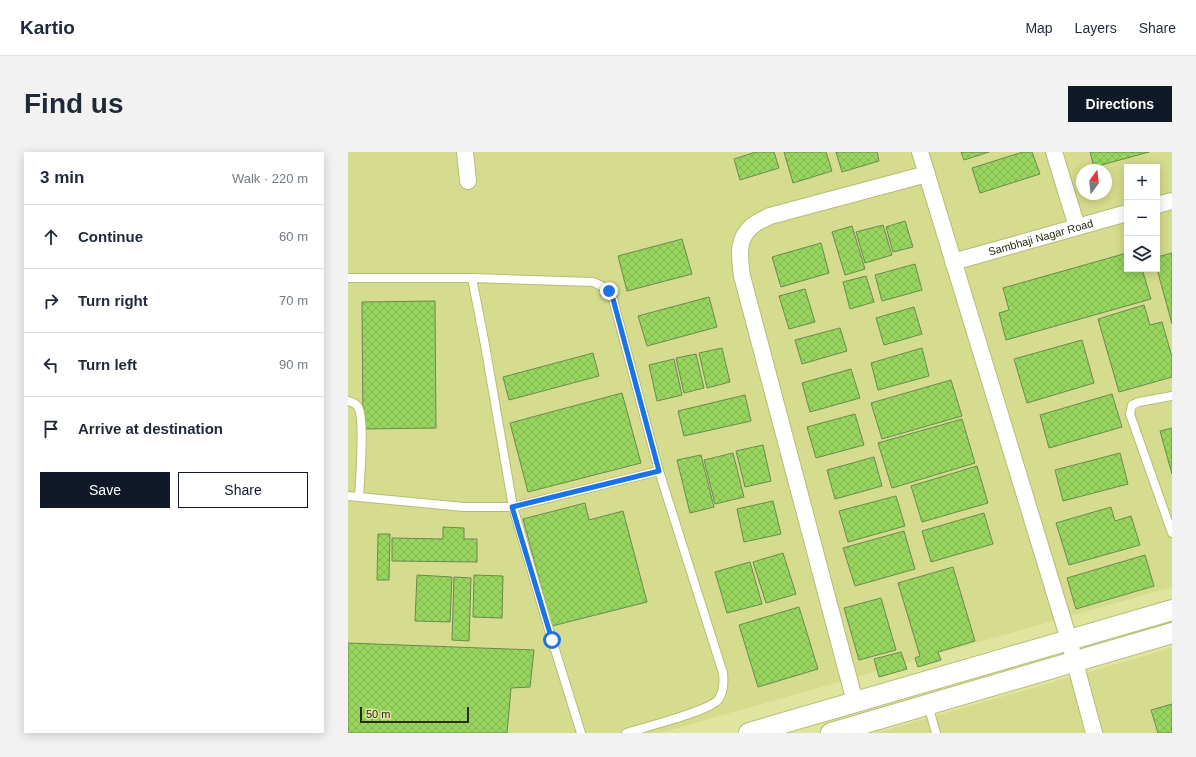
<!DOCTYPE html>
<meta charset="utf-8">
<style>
body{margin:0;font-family:Helvetica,sans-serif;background:#f2f2f3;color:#1f2937}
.controls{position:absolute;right:12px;top:12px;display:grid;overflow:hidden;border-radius:0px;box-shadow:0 2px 10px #0003}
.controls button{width:36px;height:36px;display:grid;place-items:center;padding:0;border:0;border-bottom:1px solid #e0e1e3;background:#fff;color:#1f2937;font:20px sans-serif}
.compass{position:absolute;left:728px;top:12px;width:36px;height:36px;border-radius:50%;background:#fff;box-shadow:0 2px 10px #0003;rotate:15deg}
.scale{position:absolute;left:12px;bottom:10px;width:109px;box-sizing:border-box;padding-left:4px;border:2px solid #282a0d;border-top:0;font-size:11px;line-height:14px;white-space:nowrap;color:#282a0d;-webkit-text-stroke:3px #dfe59e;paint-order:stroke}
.stop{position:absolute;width:12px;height:12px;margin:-9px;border:3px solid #1a73e8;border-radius:50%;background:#fff}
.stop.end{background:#1a73e8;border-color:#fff;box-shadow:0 1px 4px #0008}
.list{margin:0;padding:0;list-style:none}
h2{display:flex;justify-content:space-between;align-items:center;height:52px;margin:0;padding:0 16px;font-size:17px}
h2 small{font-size:13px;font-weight:400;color:#747a83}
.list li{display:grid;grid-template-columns:26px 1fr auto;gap:12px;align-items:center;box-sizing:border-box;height:64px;padding:0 16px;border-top:1px solid #e0e1e3}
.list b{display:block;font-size:15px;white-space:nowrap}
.list em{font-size:13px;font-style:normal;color:#747a83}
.actions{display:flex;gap:8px;padding:12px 16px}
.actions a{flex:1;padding:9px 0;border:1px solid #111827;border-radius:0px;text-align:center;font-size:14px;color:#111827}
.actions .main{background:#111827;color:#fff}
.icon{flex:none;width:22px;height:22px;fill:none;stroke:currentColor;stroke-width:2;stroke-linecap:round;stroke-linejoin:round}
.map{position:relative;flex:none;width:824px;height:581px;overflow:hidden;border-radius:0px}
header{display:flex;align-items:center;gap:24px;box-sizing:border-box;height:56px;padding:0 20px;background:#fff;border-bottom:1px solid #e0e1e3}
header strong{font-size:19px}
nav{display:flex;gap:22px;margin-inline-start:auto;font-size:14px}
.intro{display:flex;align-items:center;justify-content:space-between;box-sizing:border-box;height:96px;padding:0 24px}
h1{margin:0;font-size:28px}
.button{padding:10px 18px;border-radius:0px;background:#111827;color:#fff;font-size:14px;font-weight:700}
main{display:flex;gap:24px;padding:0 24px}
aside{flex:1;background:#fff;border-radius:0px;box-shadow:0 2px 10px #0003}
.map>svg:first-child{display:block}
</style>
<header>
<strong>Kartio</strong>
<nav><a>Map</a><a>Layers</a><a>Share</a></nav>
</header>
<div class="intro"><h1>Find us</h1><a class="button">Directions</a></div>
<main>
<aside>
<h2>3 min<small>Walk · 220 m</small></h2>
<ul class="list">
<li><svg class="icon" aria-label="ahead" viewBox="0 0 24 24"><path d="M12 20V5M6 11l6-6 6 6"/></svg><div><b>Continue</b></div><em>60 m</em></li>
<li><svg class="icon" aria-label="right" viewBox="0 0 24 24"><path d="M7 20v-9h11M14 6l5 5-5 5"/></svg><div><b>Turn right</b></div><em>70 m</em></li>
<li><svg class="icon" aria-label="left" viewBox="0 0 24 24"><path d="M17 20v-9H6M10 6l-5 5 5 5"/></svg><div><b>Turn left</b></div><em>90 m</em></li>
<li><svg class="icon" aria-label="arrive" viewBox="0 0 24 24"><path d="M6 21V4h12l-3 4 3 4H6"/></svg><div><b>Arrive at destination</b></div></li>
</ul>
<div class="actions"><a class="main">Save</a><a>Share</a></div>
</aside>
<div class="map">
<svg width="824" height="581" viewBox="0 0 824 581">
<defs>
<pattern id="building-cross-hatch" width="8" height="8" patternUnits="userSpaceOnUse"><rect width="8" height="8" fill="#97d55f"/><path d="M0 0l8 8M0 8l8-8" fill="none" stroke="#82b751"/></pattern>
</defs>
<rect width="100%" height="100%" fill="#dfe59e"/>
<!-- built -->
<path fill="#d6dc8d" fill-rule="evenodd" d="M0,0H824V435L312,581H0ZM779,15H809V117H779ZM734,18H758V42H734Z
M824,496V581H528Z"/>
<!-- building -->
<path fill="url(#building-cross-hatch)" stroke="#6a8a50" d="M408,0H426L431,16L392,28L386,7Z
M436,0H478L484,19L445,31Z
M488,0H529L531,9L494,20Z
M613,0H641L616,8Z
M675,0H684L692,22L632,41L624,16Z
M742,0H801L746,15Z
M557,69L565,95L545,100L538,75Z
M535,73L544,103L517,111L508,80Z
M504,74L517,117L497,123L484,80Z
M334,87L344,122L279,139L270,104Z
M473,91L481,121L433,135L424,105Z
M779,101V117H794L803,147L658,188L651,161L661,158L655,136Z
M824,101V172L809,117V105Z
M567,112L574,138L534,149L527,123Z
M518,124L526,150L502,157L495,130Z
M457,137L467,170L441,177L431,144Z
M361,145L369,175L299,194L290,164Z
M87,149L88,276L15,277L14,150Z
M796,153L802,173L814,170L824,205V225L771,240L750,167Z
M566,155L574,182L536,193L528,166Z
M492,176L499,199L454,212L447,188Z
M734,188L746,231L679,251L666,207Z
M374,196L382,230L359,236L351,201Z
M574,196L581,224L530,238L523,211Z
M245,201L251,224L161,248L155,225Z
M348,202L356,236L336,241L328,206Z
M326,207L334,243L309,249L301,213Z
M503,217L512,246L462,260L454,231Z
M603,228L614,264L534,287L523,251Z
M274,241L293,311L180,340L162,271Z
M764,242L774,275L701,296L692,263Z
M397,243L403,269L336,284L330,259Z
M507,262L516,293L468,306L459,275Z
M614,267L627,311L544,336L530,291Z
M824,276V322L812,279Z
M415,293L423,329L397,335L388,299Z
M385,301L396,345L367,352L356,308Z
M772,301L780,332L715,349L707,318Z
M353,303L366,355L342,361L329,308Z
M526,305L534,334L487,347L479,318Z
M629,314L640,351L574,370L563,334Z
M548,344L557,374L500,390L491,359Z
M425,349L433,382L396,390L389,357Z
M237,351L241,368L275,359L299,450L204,474L175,367Z
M763,355L767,369L783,364L792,393L721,413L708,371Z
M636,361L645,392L583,410L574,379Z
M95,375L116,376V387H129V410L44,409V386L95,387Z
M556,379L567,417L507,434L495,396Z
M30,382H42L41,428H29Z
M435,401L448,442L418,451L405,410Z
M797,403L806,434L728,457L719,426Z
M402,410L414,452L379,461L367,420Z
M605,415L627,489L590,500L593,508L570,515L567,506L572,504L550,431Z
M69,423L104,425L102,470L67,469Z
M126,423L155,424L154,466L125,465Z
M106,425L123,426L121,489L104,488Z
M533,446L548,498L511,508L496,456Z
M451,455L470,517L410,535L391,473Z
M0,491L186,498L182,535L163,536L159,581H0Z
M553,500L559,517L531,525L526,507Z
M824,552V581H810L803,558Z"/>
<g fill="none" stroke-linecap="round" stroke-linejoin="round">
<defs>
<path id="service" d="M0,126H124
M824,244L791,250L784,253L782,262L824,381
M0,249C4,250 8,251 10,255C17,267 12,328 11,345
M0,344L116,355H165L311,319
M580,553L588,581
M233,581L204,488L165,355L137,193L124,126L245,130C255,134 260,137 265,147L311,319L375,521C376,530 376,540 370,548C359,560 297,575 278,581"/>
<g id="minor">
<path d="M117,0L120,29"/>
<path d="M572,0L721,488L746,581"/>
<path d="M706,0L729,75"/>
<path d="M809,53L824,49"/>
<path id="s1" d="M605,110L779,61"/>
<path d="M507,550L394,124C392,107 388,88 403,75C408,70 416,67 422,64L579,22"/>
</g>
<path id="tertiary" d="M401,581L824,458
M483,581L824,481"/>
</defs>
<!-- service casing -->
<use href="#service" stroke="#b7bc77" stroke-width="10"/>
<!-- minor casing -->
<use href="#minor" stroke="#b7bc77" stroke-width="18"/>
<!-- tertiary casing -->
<use href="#tertiary" stroke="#b7bc77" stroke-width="22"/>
<!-- service -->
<use href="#service" stroke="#fff" stroke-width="8"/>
<!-- minor -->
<use href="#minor" stroke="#fff" stroke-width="16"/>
<!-- tertiary -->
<use href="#tertiary" stroke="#fff" stroke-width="20"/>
</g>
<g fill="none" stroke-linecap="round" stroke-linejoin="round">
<!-- route -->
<path stroke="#1a73e8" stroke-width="5" d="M204,488L164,355L311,319L265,147L261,139"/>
</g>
<g text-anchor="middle" stroke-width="4" stroke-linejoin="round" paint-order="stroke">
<!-- street labels -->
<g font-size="11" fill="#282a0d" stroke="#dfe59e">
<text dy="4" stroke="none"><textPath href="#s1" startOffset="91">Sambhaji Nagar Road</textPath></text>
</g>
</g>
</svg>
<div class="controls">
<button>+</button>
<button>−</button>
<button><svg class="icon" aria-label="layers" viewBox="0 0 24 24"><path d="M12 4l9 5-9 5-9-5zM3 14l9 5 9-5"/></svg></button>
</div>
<svg class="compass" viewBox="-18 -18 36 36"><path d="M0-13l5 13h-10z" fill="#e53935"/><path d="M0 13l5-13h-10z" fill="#747a83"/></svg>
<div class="scale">50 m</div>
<div class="stop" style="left:204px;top:488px"></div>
<div class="stop end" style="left:261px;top:139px"></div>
</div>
</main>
